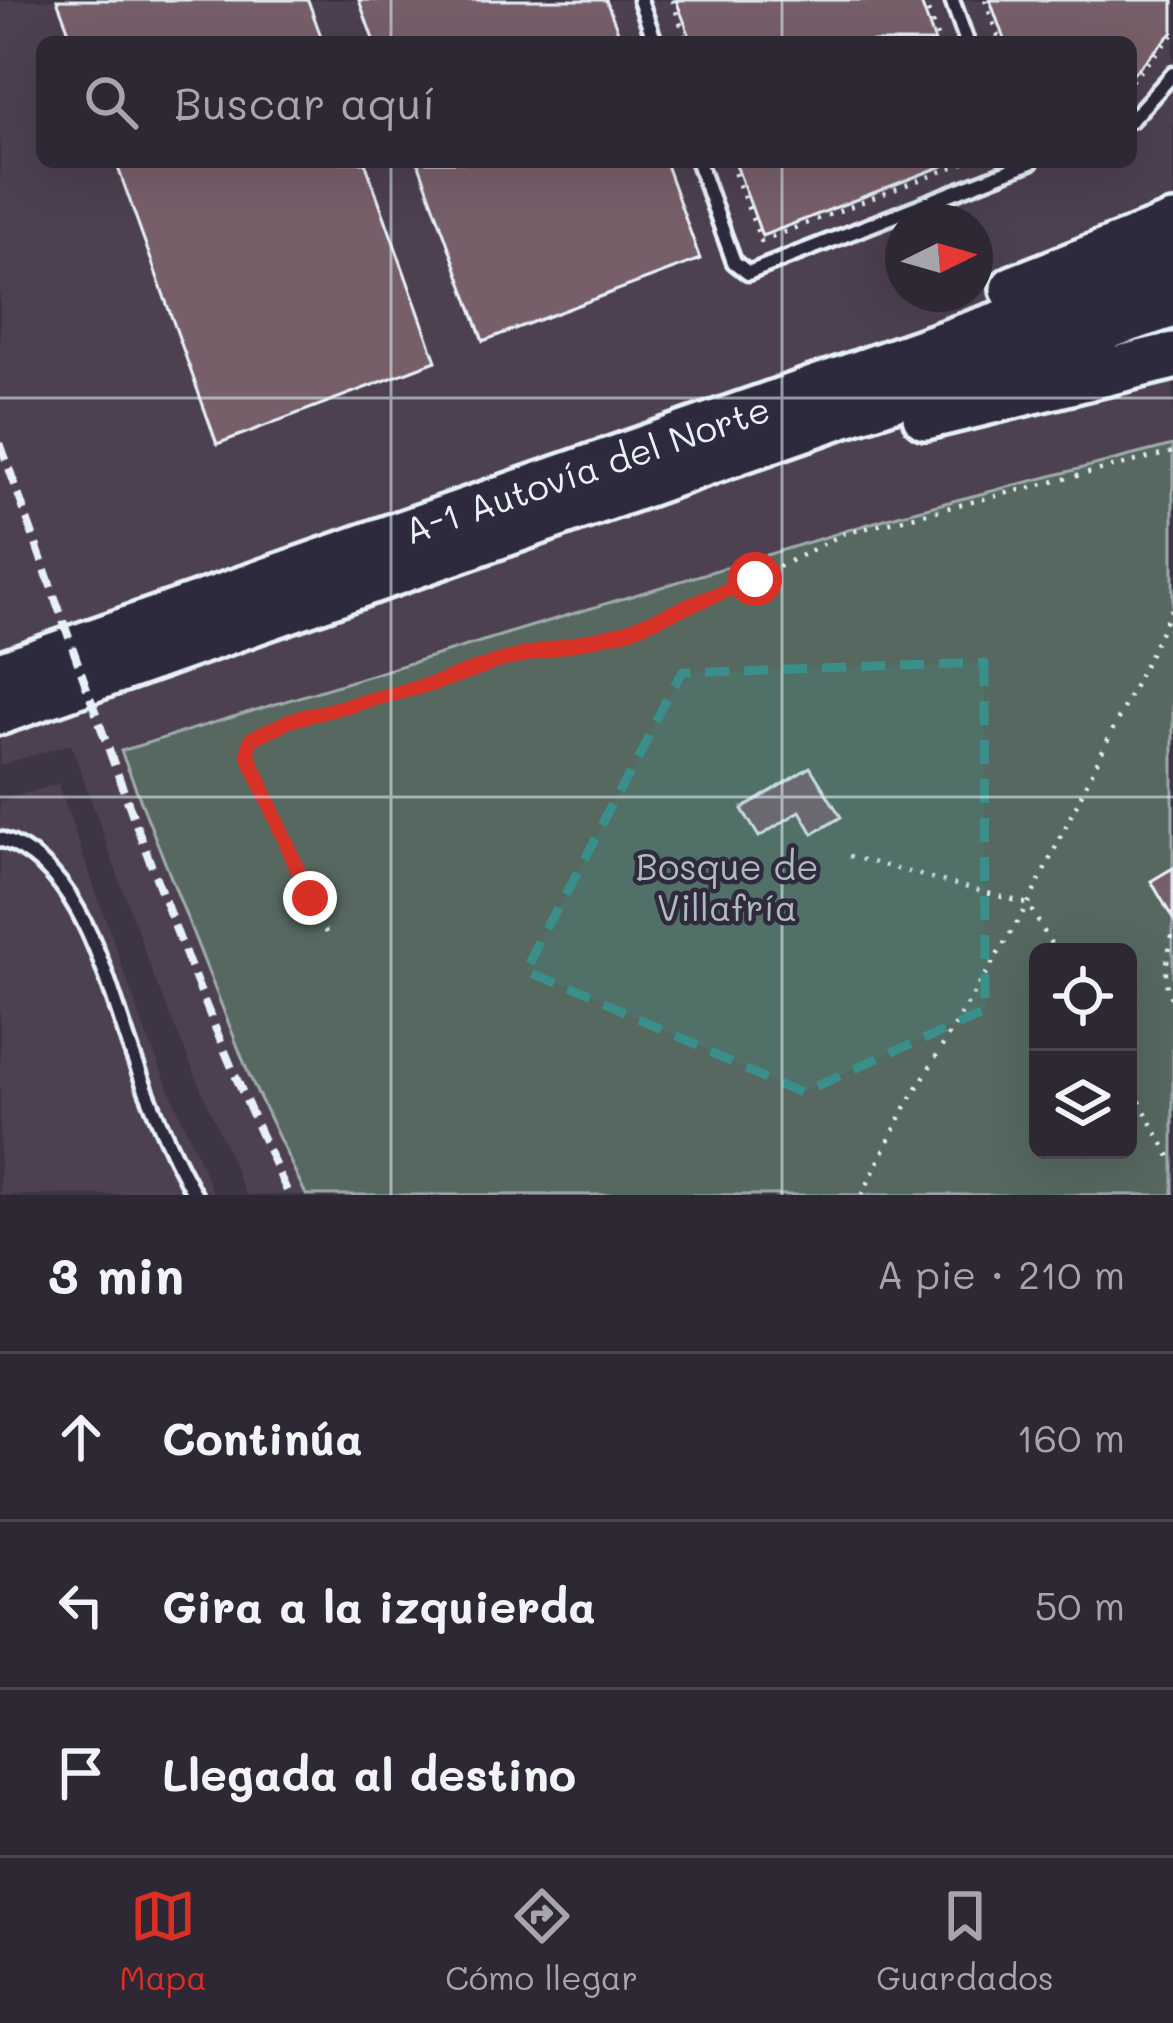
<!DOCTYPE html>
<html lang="es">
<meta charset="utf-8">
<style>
body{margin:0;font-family:Mali,sans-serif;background:#362f3c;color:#f1f3f6}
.controls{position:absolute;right:36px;bottom:36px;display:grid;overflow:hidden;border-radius:18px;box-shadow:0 12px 48px #0002}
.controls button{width:108px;height:108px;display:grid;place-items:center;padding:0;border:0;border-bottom:3px solid #49444f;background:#2e2734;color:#f1f3f6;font:60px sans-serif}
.compass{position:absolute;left:885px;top:204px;width:108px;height:108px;border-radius:50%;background:#2e2734;box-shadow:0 12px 48px #0002;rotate:85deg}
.stop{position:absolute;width:36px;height:36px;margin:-27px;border:9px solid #d93025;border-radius:50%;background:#fff}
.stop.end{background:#d93025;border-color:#fff;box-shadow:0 3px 12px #0008}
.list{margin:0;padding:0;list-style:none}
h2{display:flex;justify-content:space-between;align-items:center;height:156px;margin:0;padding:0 48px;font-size:51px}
h2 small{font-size:39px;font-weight:400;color:#a7a5ac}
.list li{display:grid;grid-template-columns:78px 1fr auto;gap:36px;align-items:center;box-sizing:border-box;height:168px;padding:0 48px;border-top:3px solid #49444f}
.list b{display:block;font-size:45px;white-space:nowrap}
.list em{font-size:39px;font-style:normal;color:#a7a5ac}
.icon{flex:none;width:66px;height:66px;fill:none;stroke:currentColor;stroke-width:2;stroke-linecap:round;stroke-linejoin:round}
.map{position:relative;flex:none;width:1173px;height:1195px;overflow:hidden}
.search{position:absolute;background:#2e2734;box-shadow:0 12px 48px #0002;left:36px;right:36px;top:36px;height:132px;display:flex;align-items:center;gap:30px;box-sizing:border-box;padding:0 42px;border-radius:18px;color:#a7a5ac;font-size:45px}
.sheet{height:660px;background:#2e2734}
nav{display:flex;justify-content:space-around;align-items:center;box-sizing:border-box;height:168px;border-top:3px solid #49444f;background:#2e2734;font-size:33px;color:#a7a5ac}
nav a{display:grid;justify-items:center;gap:6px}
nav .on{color:#d93025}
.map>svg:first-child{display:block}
</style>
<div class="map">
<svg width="1173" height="1195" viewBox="0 0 1173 1195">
<rect width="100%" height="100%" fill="#3d3446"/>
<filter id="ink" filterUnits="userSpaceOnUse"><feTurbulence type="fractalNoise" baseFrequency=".00833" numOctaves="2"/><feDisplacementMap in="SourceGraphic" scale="24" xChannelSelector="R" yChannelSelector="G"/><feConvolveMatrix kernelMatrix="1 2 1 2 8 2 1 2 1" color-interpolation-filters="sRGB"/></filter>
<g filter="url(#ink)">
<!-- built -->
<path fill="#4e4151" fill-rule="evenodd" d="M0,0H1173V1195H246L155,980L71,744L0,765ZM42,42H1131V162H42ZM903,222H975V294H903ZM1038,952H1128V1150H1038Z
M58,784L146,1034L214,1195H0V801Z"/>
<!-- green -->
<path fill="#576860" stroke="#a0acac" stroke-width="3" fill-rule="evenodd" d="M1173,445V1195H306L249,1075L121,751L898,515ZM1038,952H1128V1150H1038Z"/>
<!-- building -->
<path fill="#775e6a" stroke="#e8f1f8" stroke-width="3" d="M57,0H308L323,42H73Z
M359,0H606L622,42H374Z
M676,0H920L935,42H692Z
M990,0H1173V32L1131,76V42H1005Z
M116,162H365L436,361L217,444Z
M418,162H665L700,259L483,341Z
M735,162H953L762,236Z
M810,767L841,817L813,834L800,811L759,837L742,809Z
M1173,868V919L1151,881Z"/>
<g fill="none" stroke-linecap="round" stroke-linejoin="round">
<defs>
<path id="lane" d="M640,0L655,42
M952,0L967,42
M1131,120L1173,74
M698,162L734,262L748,273L1031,162
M0,839C87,866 109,995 138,1069C154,1112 172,1155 195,1195"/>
<path id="highway" d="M1014,289L1173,226
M926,416L1173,356
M0,675L1173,264
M0,711L839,415L1173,304"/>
</defs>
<!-- lane casing -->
<use href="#lane" stroke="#e8f1f8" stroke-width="21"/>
<!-- highway casing -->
<use href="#highway" stroke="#e8f1f8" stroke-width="54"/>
<!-- path -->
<path stroke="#e8f1f8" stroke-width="4.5" stroke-dasharray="3 9" stroke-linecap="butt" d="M672,0L687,42
M924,0L939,42
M985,0L1000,42
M1131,81L1173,35
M730,162L761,241L966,162
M849,856L1028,904L1056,952
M326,933L247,754L251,739L291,720L436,683L499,661L624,632L755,579L843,534L1173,452
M1172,936C1168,959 1160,981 1173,1001
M1128,1080L1173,1162
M862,1195L905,1108L1028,904L1173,606"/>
<!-- lane -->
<use href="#lane" stroke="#2f2a3d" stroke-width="12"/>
<!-- highway -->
<use href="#highway" stroke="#2f2a3d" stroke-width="45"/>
<!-- rail -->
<path stroke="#e8f1f8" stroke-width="8" stroke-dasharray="18 9" stroke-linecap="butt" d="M0,443C91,696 174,952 289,1195"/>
</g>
</g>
<g fill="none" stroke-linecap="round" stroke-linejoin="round" filter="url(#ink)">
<!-- route -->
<path stroke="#d93025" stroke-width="15" d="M310,898L248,754L251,739L291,720L436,683L499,661L624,632L755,579"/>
</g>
<!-- marked area -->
<path fill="#3a8f8a" fill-opacity="0.2" stroke="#3a8f8a" stroke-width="9" stroke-dasharray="24 15" stroke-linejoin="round" d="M984,662L985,1009L805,1092L526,971L682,673Z"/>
<!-- grid -->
<path fill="none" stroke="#e8f1f8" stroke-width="3" stroke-opacity="0.55" d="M391,0V42M782,0V42M391,162V1195M782,162V1195M0,398H1173M0,797H1173"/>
<g text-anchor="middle" stroke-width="9" stroke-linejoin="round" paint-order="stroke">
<!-- street labels -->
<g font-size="36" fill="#e8f1f8" stroke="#2f2a3d">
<text transform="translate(587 470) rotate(-19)" y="13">A-1 Autovía del Norte</text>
</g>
<!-- park labels -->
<g font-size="36" fill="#aebabb" stroke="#2f2a3d">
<text x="727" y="880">Bosque de<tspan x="727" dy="41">Villafría</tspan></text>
</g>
</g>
</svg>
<div class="controls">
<button><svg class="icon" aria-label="locate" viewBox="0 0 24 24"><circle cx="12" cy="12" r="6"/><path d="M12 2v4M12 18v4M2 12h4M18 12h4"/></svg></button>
<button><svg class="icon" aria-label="layers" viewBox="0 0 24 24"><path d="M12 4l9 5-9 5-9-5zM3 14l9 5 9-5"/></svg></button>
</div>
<svg class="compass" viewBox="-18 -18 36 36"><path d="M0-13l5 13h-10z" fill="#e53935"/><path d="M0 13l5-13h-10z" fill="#a7a5ac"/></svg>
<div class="stop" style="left:755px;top:579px"></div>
<div class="stop end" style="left:310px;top:898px"></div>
<div class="search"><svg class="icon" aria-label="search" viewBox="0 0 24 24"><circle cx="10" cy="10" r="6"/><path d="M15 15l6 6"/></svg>Buscar aquí</div>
</div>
<section class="sheet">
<h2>3 min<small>A pie · 210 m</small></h2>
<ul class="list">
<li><svg class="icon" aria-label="ahead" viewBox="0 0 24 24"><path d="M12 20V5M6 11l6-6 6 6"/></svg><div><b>Continúa</b></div><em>160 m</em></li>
<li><svg class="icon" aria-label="left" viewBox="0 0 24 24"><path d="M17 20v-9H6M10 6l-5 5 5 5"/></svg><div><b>Gira a la izquierda</b></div><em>50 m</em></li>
<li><svg class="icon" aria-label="arrive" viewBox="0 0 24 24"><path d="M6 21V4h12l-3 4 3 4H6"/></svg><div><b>Llegada al destino</b></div></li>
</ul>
</section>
<nav>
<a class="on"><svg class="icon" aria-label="map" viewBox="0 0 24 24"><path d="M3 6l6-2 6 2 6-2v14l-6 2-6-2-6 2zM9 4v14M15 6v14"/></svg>Mapa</a>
<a><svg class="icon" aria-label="directions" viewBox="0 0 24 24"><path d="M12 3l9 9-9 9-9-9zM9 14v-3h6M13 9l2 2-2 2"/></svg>Cómo llegar</a>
<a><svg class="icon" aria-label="saved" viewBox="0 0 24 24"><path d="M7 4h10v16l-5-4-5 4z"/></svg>Guardados</a>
</nav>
